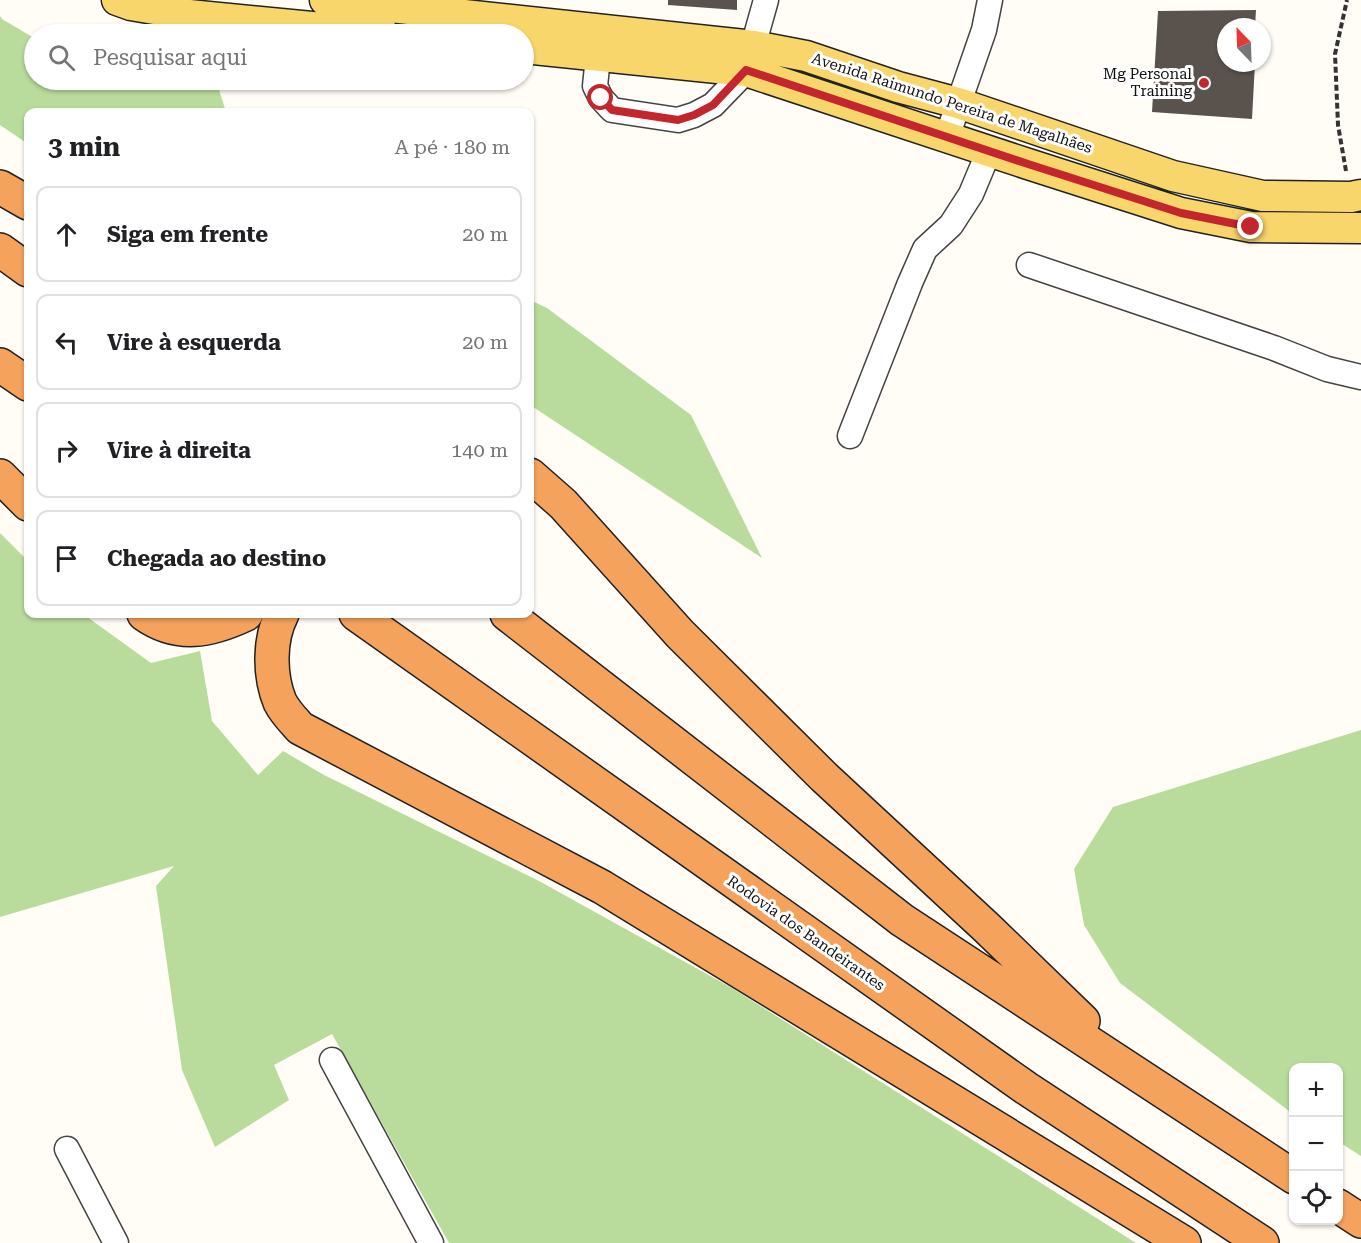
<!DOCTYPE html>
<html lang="pt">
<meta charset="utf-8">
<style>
body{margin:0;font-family:"Roboto Serif",serif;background:#f6f6f6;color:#202124}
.controls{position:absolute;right:18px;bottom:18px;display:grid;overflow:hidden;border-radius:12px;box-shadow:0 2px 4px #0004}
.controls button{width:54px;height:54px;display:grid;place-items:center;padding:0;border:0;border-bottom:2px solid #e0e0e0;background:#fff;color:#202124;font:30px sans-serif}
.compass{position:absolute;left:1217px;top:18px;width:54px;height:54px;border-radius:50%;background:#fff;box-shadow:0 2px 4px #0004;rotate:337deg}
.stop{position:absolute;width:18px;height:18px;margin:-14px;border:4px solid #c4262e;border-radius:50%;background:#fff}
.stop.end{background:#c4262e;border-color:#fff;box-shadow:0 2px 6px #0008}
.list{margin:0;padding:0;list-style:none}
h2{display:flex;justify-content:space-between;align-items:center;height:78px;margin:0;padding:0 24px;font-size:26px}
h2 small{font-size:20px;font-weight:400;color:#757577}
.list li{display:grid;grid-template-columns:39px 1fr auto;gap:18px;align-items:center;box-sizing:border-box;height:96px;margin:0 12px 12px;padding:0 12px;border:2px solid #e0e0e0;border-radius:12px}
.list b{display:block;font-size:22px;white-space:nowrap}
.list em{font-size:20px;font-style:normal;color:#757577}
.icon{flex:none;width:33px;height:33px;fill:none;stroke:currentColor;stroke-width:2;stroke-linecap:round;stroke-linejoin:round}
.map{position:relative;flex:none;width:1361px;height:1243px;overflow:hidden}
.search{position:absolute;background:#fff;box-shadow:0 2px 4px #0004;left:24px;top:24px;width:510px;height:66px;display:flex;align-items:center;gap:15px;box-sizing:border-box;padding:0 21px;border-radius:33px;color:#757577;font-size:22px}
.panel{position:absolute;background:#fff;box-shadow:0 2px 4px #0004;left:24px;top:108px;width:510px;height:510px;border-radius:12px}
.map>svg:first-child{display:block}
</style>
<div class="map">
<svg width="1361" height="1243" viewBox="0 0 1361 1243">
<rect width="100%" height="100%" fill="#fffdf5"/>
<!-- forest -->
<path fill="#b9dc9c" d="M0,16L2,19L34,38V80H216L226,112H28V144L0,125Z
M530,300L547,308L691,415L762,558L530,405Z
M0,533L28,561V614H83L151,663L200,651L212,721L258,775L283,751L324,775L539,881L732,988L1136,1243H449L332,1034L274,1065L289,1100L215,1147L182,1070L156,886L174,866L0,917Z
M1361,730V1156L1339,1142L1338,1068H1294L1293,1114L1120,983L1084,925L1074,869L1113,807Z"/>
<!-- building -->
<path fill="#5a524d" d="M668,0H737V10L668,5Z
M1256,10L1255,27H1226V63H1255L1252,119L1152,112L1158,11Z"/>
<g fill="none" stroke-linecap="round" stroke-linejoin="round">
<defs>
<path id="minor" d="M600,38L595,86L601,98L612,110L678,120L694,115L713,105L746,71L766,0
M947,137L984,30L990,0
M1029,265L1274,348L1327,369L1361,377
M850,436L910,283L925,249L951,225L971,194L989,151
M332,1060L431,1243
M67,1149L116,1243"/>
<path id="major" d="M117,0L131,5L189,15L384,34
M325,0L754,46L806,56L898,87L958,103L1173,176L1263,196L1351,197L1361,195
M524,48L746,71L1028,164L1181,213L1251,227L1361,228"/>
<path id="highway" d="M0,187L28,203
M0,250L28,270
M0,365L28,384
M530,475L563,504L680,634L824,777L987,928L1083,1021
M0,476L28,504
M144,614C178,638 210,631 246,614
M282,614C269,639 269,675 280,702C285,712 293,720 300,728L602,887L1184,1243
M356,614L1026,1088L1262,1243
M507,614L902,920L1294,1177
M1338,1206L1361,1221"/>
</defs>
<!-- minor casing -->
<use href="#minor" stroke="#444" stroke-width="27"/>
<!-- major casing -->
<use href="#major" stroke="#222" stroke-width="33"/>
<!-- highway casing -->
<use href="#highway" stroke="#222" stroke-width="36"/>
<!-- path -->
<path stroke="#333" stroke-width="4" stroke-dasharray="6 3" stroke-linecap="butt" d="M1346,171L1338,125L1335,54L1347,0"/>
<!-- minor -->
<use href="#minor" stroke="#fff" stroke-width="24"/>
<!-- major -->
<use href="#major" stroke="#f9d66b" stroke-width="30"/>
<!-- highway -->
<use href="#highway" stroke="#f5a25d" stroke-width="33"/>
</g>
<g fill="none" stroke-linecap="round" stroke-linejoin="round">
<!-- route -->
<path stroke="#c4262e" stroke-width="8" d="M601,98L612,110L678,120L694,115L713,105L746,70L1028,164L1181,213L1251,227"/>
</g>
<!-- markers -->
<circle fill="#c4262e" stroke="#fff" stroke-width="2" cx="1204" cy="83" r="6"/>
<g text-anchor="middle" stroke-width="6" stroke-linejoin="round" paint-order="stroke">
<!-- poi labels -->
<g font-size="15" fill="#111" stroke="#fff" text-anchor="end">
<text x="1192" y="79">Mg Personal<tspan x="1192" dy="17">Training</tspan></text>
</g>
<!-- street labels -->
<g font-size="15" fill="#111" stroke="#fff">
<text transform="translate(952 103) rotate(18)" y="5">Avenida Raimundo Pereira de Magalhães</text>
<text transform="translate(806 933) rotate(35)" y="5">Rodovia dos Bandeirantes</text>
</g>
</g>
</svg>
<div class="controls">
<button>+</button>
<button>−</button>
<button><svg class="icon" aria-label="locate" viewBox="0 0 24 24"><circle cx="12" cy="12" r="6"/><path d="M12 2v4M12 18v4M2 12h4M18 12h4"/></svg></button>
</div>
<svg class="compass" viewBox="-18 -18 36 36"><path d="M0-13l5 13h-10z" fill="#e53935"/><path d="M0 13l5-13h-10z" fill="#757577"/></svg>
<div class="stop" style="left:601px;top:98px"></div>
<div class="stop end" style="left:1251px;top:227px"></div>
<div class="search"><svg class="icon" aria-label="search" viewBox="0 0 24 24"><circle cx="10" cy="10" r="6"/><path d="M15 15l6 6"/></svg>Pesquisar aqui</div>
<section class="panel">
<h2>3 min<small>A pé · 180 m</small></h2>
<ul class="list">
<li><svg class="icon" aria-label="ahead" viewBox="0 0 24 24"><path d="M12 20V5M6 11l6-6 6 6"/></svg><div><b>Siga em frente</b></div><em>20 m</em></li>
<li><svg class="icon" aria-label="left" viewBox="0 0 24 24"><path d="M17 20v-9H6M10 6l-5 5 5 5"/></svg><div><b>Vire à esquerda</b></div><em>20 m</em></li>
<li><svg class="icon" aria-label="right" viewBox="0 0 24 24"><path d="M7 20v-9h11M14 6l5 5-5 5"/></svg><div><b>Vire à direita</b></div><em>140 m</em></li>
<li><svg class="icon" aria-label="arrive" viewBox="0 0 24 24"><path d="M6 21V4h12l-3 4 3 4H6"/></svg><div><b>Chegada ao destino</b></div></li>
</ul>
</section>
</div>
